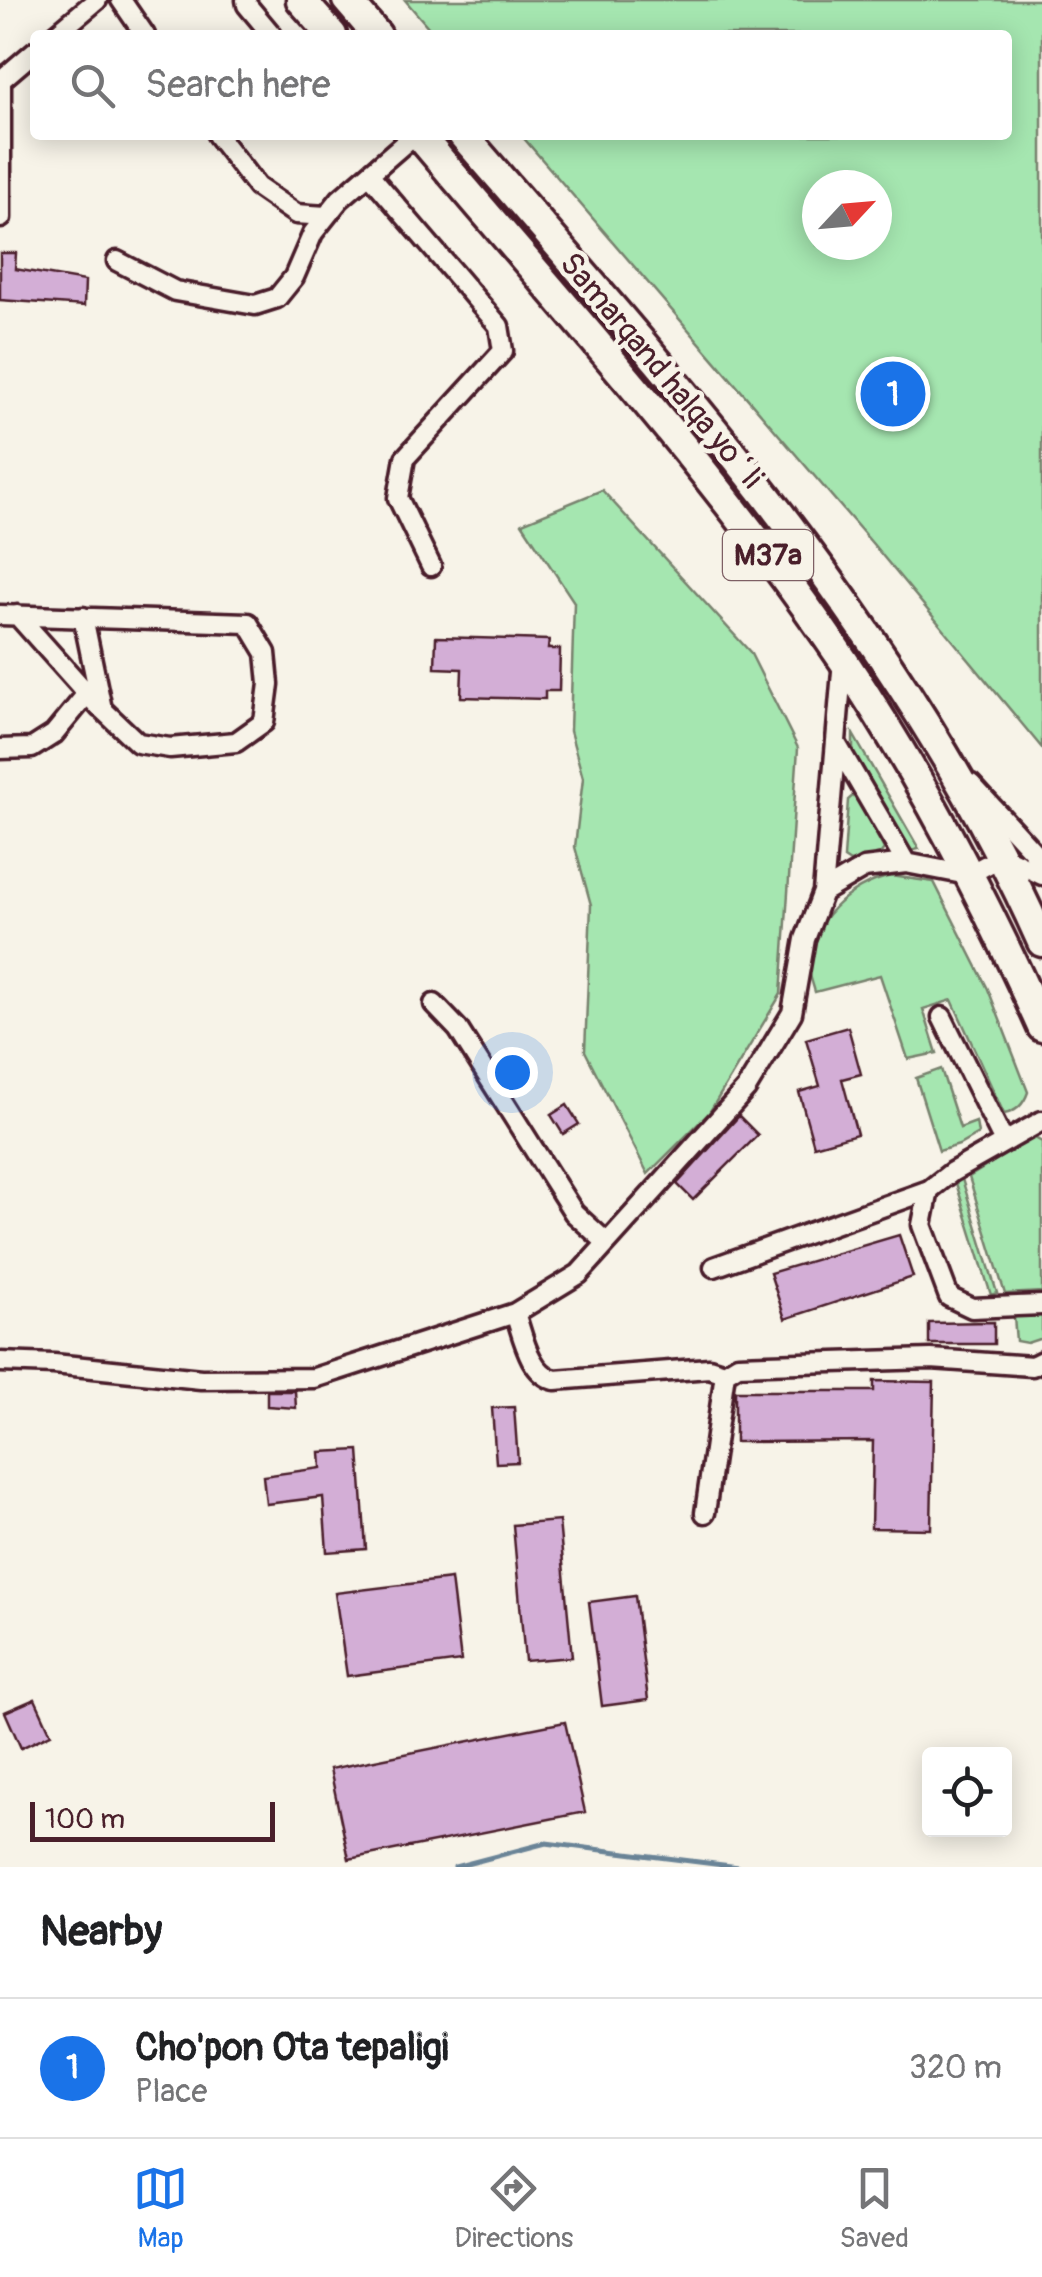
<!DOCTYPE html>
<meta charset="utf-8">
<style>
body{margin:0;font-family:Pangolin,sans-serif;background:#f2f2f2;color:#202124}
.controls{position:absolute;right:30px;bottom:30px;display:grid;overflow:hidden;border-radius:10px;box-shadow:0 5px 25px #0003}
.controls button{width:90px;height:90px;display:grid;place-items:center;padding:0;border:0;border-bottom:2px solid #e0e0e0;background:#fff;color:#202124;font:50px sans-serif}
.compass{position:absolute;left:802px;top:170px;width:90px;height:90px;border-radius:50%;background:#fff;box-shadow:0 5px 25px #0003;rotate:64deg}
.scale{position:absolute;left:30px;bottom:25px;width:245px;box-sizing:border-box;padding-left:10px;border:5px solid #4a1f2b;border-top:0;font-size:28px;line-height:35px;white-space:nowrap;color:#4a1f2b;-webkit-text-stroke:8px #f7f3e8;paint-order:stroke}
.you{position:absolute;left:512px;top:1072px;width:35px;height:35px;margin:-25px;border:8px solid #fff;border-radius:50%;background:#1a73e8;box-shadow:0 0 0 15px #1a73e833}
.badge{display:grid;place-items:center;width:65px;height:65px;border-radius:50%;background:#1a73e8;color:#fff;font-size:32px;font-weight:700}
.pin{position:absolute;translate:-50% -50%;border:5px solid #fff;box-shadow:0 2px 10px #0006}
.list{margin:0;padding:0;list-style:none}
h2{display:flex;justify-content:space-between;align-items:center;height:130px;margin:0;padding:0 40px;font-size:42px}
h2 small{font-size:32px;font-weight:400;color:#757577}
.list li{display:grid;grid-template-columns:65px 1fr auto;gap:30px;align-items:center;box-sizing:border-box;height:140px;padding:0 40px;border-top:2px solid #e0e0e0}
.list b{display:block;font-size:38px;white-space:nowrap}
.list p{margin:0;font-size:32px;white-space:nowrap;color:#757577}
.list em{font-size:32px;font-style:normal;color:#757577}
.icon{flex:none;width:55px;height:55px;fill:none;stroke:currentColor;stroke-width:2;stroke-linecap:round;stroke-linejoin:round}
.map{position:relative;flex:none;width:1042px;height:1867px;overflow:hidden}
.search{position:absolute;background:#fff;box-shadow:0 5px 25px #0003;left:30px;right:30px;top:30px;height:110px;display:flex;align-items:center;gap:25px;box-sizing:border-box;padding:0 35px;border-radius:10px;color:#757577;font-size:38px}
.sheet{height:270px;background:#fff}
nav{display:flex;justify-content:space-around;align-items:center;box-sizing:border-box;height:140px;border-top:2px solid #e0e0e0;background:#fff;font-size:28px;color:#757577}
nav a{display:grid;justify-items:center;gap:5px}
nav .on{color:#1a73e8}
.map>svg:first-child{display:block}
</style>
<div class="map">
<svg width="1042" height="1867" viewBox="0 0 1042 1867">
<rect width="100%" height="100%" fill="#f7f3e8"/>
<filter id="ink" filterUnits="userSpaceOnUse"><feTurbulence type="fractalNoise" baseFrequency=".01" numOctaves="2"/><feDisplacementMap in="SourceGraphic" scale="20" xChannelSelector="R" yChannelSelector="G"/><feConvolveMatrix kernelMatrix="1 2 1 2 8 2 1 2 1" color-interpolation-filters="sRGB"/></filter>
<g filter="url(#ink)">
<!-- green -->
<path fill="#a5e6b0" stroke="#78826e" stroke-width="2.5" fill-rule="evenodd" d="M405,0H1042V748L872,543L521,135H1007V35H435ZM817,185H877V245H817Z
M602,490L750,652L798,748L781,994L709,1113L648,1174L585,1051L591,905L575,847L583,778L570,731L574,602L522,523Z
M853,734L919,849L906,852L853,758Z
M855,794L884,849L880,854L850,862L844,858L848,800Z
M891,876L934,882L988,989L1028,1092C1024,1104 1016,1112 1004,1114L952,1000L923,1009L937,1053L908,1059L880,975L815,992C813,984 809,975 809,968C809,920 849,886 891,876Z
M941,1069L960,1128L976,1122L978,1134L959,1145L939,1151L916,1078Z
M1033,1137L1042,1142V1292L1005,1294L969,1177Z
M962,1179L997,1293L991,1295L956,1183Z
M1042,1314V1338L1027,1343L1016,1341L1014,1317Z"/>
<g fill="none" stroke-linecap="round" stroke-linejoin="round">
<!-- stream -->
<path stroke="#6a8497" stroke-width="5" d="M455,1867L546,1843L739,1867"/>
</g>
<!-- building -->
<path fill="#d3aed6" stroke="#4a1f2b" stroke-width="2.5" d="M0,253H16L15,269L85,281L84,306L0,300Z
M436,637L549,640L548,649H560L559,691H545V699L461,697L462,669L435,668Z
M848,1027L861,1074L842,1079L857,1134L814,1146L799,1092L820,1086L806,1039Z
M567,1105L579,1124L563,1134L551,1115Z
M739,1116L758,1135L693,1200L677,1184Z
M899,1235L913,1277L785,1319L770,1273Z
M994,1322V1344H929V1323Z
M874,1381L934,1382L931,1529L871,1528L873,1441L735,1442V1391H874Z
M267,1391H295L296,1408L267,1406Z
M514,1407L518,1462L496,1463L492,1408Z
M359,1450L366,1549L327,1552L323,1497L266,1504L263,1476L321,1468L320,1452Z
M559,1521L572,1657L525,1661L513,1525Z
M451,1579L461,1661L347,1676L335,1593Z
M635,1596L648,1700L602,1706L589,1602Z
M35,1699L51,1734L21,1748L5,1712Z
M565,1722L585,1812L349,1859L330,1769Z"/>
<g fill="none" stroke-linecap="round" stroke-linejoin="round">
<defs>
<path id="minor" d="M121,0L145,35
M246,0L247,5L272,35
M55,35L97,0
M217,135L257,187L296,214L326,216
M370,175L499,326L503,351L405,458L398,498L431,566
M1,218V80L35,51
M117,261L175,291L255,305L277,298L294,277L313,233L340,199L414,135
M0,615L248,623L266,653L269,684L264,722L236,742L170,748L138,743L102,709L83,617
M17,615L100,708
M836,743L906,863
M0,749L32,748L54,734L86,695
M971,784L1042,861
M823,892L864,868L906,863L968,875L1003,856L1042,875
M434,1004L458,1029L574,1213L607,1243
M942,1017L1004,1142
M1042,1121L952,1172L929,1190L922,1225L949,1297L972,1308L1042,1305
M714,1267L929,1190
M515,1313C523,1336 529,1373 555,1380L709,1368L725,1373
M0,1362L54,1364L201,1379L314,1378L515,1313L579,1274L746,1089L792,1013L805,939L823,892L843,660
M705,1513L725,1373L738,1365L931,1359L1032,1366L1042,1361"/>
<path id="highway" d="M301,0L332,35
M347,0L377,35
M419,135C564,307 717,474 843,660C921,776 985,900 1042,1027
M463,135C679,385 907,637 1042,942"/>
</defs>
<!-- minor casing -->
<use href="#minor" stroke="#4a1f2b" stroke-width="25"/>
<!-- highway casing -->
<use href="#highway" stroke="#4a1f2b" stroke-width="35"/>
<!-- minor -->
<use href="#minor" stroke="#f7f3e8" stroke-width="18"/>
<!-- highway -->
<use href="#highway" stroke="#f7f3e8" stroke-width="28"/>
</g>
</g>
<g text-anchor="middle" stroke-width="9" stroke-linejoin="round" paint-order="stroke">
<!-- shield labels -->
<rect fill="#f7f3e8" stroke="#7e5f64" stroke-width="2.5" x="723" y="530" width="90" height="50" rx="8"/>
<g font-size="30" font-weight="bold" fill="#4a1f2b">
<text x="768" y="565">M37a</text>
</g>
<!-- street labels -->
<g font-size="32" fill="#4a1f2b" stroke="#f7f3e8">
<text transform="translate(662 370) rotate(50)" y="11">Samarqand halqa yoʻli</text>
</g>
</g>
</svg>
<div class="controls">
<button><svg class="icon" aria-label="locate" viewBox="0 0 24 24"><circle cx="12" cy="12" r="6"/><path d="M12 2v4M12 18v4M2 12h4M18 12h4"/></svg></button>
</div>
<svg class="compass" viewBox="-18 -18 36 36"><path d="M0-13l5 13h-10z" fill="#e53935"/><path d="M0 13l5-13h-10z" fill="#757577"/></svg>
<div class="scale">100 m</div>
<div class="you"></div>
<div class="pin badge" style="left:893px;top:394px">1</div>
<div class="search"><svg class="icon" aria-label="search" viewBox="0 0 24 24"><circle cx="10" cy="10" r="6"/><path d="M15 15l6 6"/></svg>Search here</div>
</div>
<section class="sheet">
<h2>Nearby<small></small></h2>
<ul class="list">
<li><span class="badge">1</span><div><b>Cho'pon Ota tepaligi</b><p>Place</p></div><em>320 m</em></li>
</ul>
</section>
<nav>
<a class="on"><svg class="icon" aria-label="map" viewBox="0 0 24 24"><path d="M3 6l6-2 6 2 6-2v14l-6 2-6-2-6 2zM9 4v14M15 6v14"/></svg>Map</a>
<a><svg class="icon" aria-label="directions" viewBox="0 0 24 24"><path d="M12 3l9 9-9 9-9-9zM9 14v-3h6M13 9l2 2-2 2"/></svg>Directions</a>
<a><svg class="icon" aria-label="saved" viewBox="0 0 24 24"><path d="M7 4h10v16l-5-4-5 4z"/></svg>Saved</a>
</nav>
